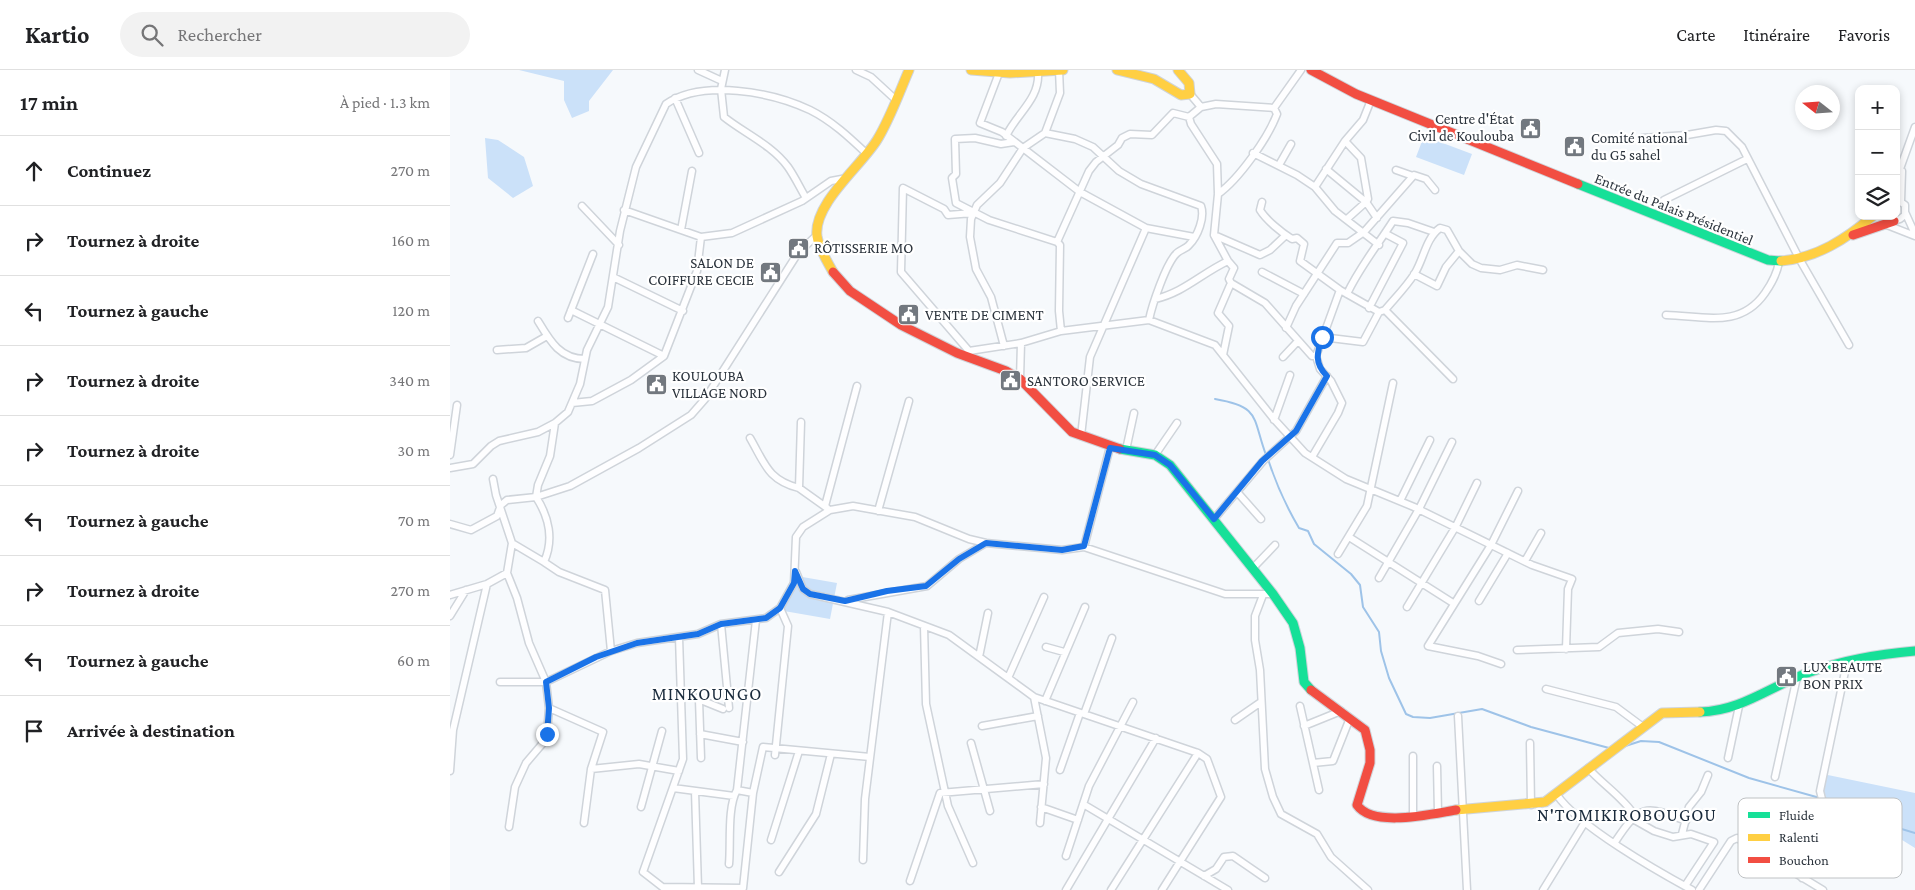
<!DOCTYPE html>
<html lang="fr">
<meta charset="utf-8">
<style>
body{margin:0;font-family:"Crimson Pro",serif;background:#f2f2f2;color:#202124}
.controls{position:absolute;right:15px;top:15px;display:grid;overflow:hidden;border-radius:10px;box-shadow:0 2px 8px #0003}
.controls button{width:45px;height:45px;display:grid;place-items:center;padding:0;border:0;border-bottom:1px solid #e0e0e0;background:#fff;color:#202124;font:25px sans-serif}
.compass{position:absolute;left:1345px;top:15px;width:45px;height:45px;border-radius:50%;background:#fff;box-shadow:0 2px 8px #0003;rotate:287deg}
.stop{position:absolute;width:15px;height:15px;margin:-11px;border:4px solid #1a73e8;border-radius:50%;background:#fff}
.stop.end{background:#1a73e8;border-color:#fff;box-shadow:0 1px 5px #0008}
.list{margin:0;padding:0;list-style:none}
h2{display:flex;justify-content:space-between;align-items:center;height:65px;margin:0;padding:0 20px;font-size:21px}
h2 small{font-size:16px;font-weight:400;color:#757577}
.list li{display:grid;grid-template-columns:32px 1fr auto;gap:15px;align-items:center;box-sizing:border-box;height:70px;padding:0 20px;border-top:1px solid #e0e0e0}
.list b{display:block;font-size:19px;white-space:nowrap}
.list em{font-size:16px;font-style:normal;color:#757577}
.icon{flex:none;width:28px;height:28px;fill:none;stroke:currentColor;stroke-width:2;stroke-linecap:round;stroke-linejoin:round}
.map{position:relative;flex:none;width:1465px;height:820px;overflow:hidden}
header{display:flex;align-items:center;gap:30px;box-sizing:border-box;height:70px;padding:0 25px;background:#fff;border-bottom:1px solid #e0e0e0}
header strong{font-size:24px}
nav{display:flex;gap:28px;margin-inline-start:auto;font-size:18px}
.search{width:350px;height:45px;background:#f2f2f2;display:flex;align-items:center;gap:12px;box-sizing:border-box;padding:0 18px;border-radius:28px;color:#757577;font-size:19px}
main{display:flex}
aside{flex:1;background:#fff}
.map>svg:first-child{display:block}
</style>
<header>
<strong>Kartio</strong>
<div class="search"><svg class="icon" aria-label="search" viewBox="0 0 24 24"><circle cx="10" cy="10" r="6"/><path d="M15 15l6 6"/></svg>Rechercher</div>
<nav><a>Carte</a><a>Itinéraire</a><a>Favoris</a></nav>
</header>
<main>
<aside>
<h2>17 min<small>À pied · 1.3 km</small></h2>
<ul class="list">
<li><svg class="icon" aria-label="ahead" viewBox="0 0 24 24"><path d="M12 20V5M6 11l6-6 6 6"/></svg><div><b>Continuez</b></div><em>270 m</em></li>
<li><svg class="icon" aria-label="right" viewBox="0 0 24 24"><path d="M7 20v-9h11M14 6l5 5-5 5"/></svg><div><b>Tournez à droite</b></div><em>160 m</em></li>
<li><svg class="icon" aria-label="left" viewBox="0 0 24 24"><path d="M17 20v-9H6M10 6l-5 5 5 5"/></svg><div><b>Tournez à gauche</b></div><em>120 m</em></li>
<li><svg class="icon" aria-label="right" viewBox="0 0 24 24"><path d="M7 20v-9h11M14 6l5 5-5 5"/></svg><div><b>Tournez à droite</b></div><em>340 m</em></li>
<li><svg class="icon" aria-label="right" viewBox="0 0 24 24"><path d="M7 20v-9h11M14 6l5 5-5 5"/></svg><div><b>Tournez à droite</b></div><em>30 m</em></li>
<li><svg class="icon" aria-label="left" viewBox="0 0 24 24"><path d="M17 20v-9H6M10 6l-5 5 5 5"/></svg><div><b>Tournez à gauche</b></div><em>70 m</em></li>
<li><svg class="icon" aria-label="right" viewBox="0 0 24 24"><path d="M7 20v-9h11M14 6l5 5-5 5"/></svg><div><b>Tournez à droite</b></div><em>270 m</em></li>
<li><svg class="icon" aria-label="left" viewBox="0 0 24 24"><path d="M17 20v-9H6M10 6l-5 5 5 5"/></svg><div><b>Tournez à gauche</b></div><em>60 m</em></li>
<li><svg class="icon" aria-label="arrive" viewBox="0 0 24 24"><path d="M6 21V4h12l-3 4 3 4H6"/></svg><div><b>Arrivée à destination</b></div></li>
</ul>
</aside>
<div class="map">
<svg width="1465" height="820" viewBox="0 0 1465 820">
<rect width="100%" height="100%" fill="#f6f9fc"/>
<!-- green -->
<path fill="#cbe1f9" d="M69,0H163L139,31V41L122,48L114,30V11Z
M974,66L1022,84L1014,105L966,87Z
M35,68L48,70L74,87L83,116L63,128L38,108Z
M341,505L387,513L380,549L334,541Z
M1373,704L1465,723V778L1444,765L1418,782C1404,776 1407,753 1402,741L1375,731L1369,721Z"/>
<g fill="none" stroke-linecap="round" stroke-linejoin="round">
<!-- stream -->
<path stroke="#9ec3e8" stroke-width="2" d="M765,329C811,337 802,347 816,385
M818,389C826,414 836,436 849,458L858,461L864,474L901,504L910,515L913,537L929,562L931,581L939,608L956,644L963,647L980,648L1032,639L1081,657L1159,678
M1166,679L1191,671L1209,672L1299,708L1370,728
M1374,729L1404,737L1422,750L1465,763"/>
<defs>
<path id="street" d="M248,0L272,11
M275,0L271,19L274,47C294,63 322,75 338,97C345,107 350,118 356,128
M406,0L421,7L446,30
M549,3L530,53L552,62L630,122L696,158L744,167
M740,24L751,37
M225,28L249,83
M921,30L913,50L895,71L911,88L918,129L916,132L927,148
M739,47L751,37L766,34L824,38L851,0
M595,63L625,69L643,77L669,101L691,114L751,136C755,147 748,166 739,175C736,179 729,180 726,184C716,194 702,235 699,250
M556,66C567,43 590,29 588,2
M1192,68L1237,65L1266,60L1276,61L1292,77L1350,190L1399,275
M564,72L551,74L525,68L505,69L506,104L502,108L506,133L539,150L607,172L610,175L609,241L611,261
M803,83L847,105L865,117L895,71
M829,95L841,74
M876,99L916,132L897,149
M946,100L963,106
M1446,110L1465,57
M865,117L885,141L929,175
M768,124C789,109 818,68 827,44L824,38
M1214,130L1297,89
M1451,131L1452,101
M812,132L810,140C816,150 832,163 842,169L847,168L854,174L850,191L890,220L929,242
M132,136L169,175
M174,140L251,167L282,163L352,131L381,111L397,108
M1455,142L1465,164
M523,143L498,145L494,139L453,118L451,202L519,281L571,273L611,261L699,250L765,275L823,348L855,383L896,409L964,437L1082,495L1122,509L1118,519L1116,579
M1436,146L1444,151L1450,149L1455,145V135L1446,129
M1437,155L1465,166
M231,160L242,101
M764,165L810,185L820,180L836,165
M607,172L639,101L646,92L668,75L672,68L680,64L702,65L723,43L739,47
M778,191L784,198L779,209L781,213L815,233L862,286H866
M812,202L854,224
M964,204L987,216L996,197L1009,181
M163,207L233,241
M897,224C909,198 927,176 943,151L958,153L984,162
M705,229C733,223 752,203 778,191L764,165L768,124L767,94L741,54L739,47
M919,238L953,173L936,164
M121,240L214,286
M935,240L1003,309
M1216,245C1254,246 1290,259 1315,223C1322,213 1327,204 1329,192
M118,248L143,184
M88,251C100,271 110,289 135,289
M836,258L846,236L887,173H898L914,162L964,105L976,109L985,120
M872,267L913,272L929,242L935,240C945,228 957,216 965,203C974,188 976,168 990,158L997,160L1009,181L1022,194L1031,198L1050,200L1067,195L1093,200
M554,276L541,227L526,199L520,167L521,149L527,135L550,113L573,78L595,63L610,23L609,0
M47,280L76,278L97,266
M773,285L779,256L768,243L781,213
M833,287L848,271
M570,309L571,273
M122,333L142,331L181,310L214,286L247,201L251,167
M824,350L840,305
M351,352L349,418L377,438
M105,353L100,386L88,415L86,427C99,447 104,470 94,492L109,502L155,520L161,581L187,573L248,564L271,554L316,548L330,538L344,513L346,467L353,457L380,440L403,436L465,447L519,469L536,473L612,480L634,477L775,524H823
M631,366L640,287L696,158
M300,368C315,394 318,410 349,418
M676,380L684,343
M0,385L7,335
M705,385L727,353
M862,387L888,343L892,333L881,311L870,299L866,286L890,220
M0,398L23,394L41,376L49,371L88,362L105,353L118,342L130,314L137,280L158,237L170,161L186,97L216,34C253,9 322,22 360,40C382,51 399,67 417,84
M788,423L811,449
M950,431L980,370
M375,436L407,316
M428,441L459,331
M764,449L813,391L846,361L877,306
M0,454L21,460L47,446L51,435L57,430L86,427L120,416L189,378L241,345L255,329L348,183L367,165
M899,467L1003,533
M62,473L94,492
M634,477L660,377
M888,484L917,436L943,313
M1075,491L1091,463
M803,498L825,475
M346,502L353,519L360,524L438,542L499,565L584,627L748,683L757,689L771,727L712,820
M57,503L67,528L79,573L96,612L99,638L97,664L93,673L76,693L65,717L59,757
M929,508L969,439L1002,372
M0,525L37,514L57,503L62,473L46,425L43,409
M813,525L805,546V570L810,600L815,699L823,727L831,744L867,764L881,787L918,820
M398,530L477,516L509,489L536,473
M1029,531L1058,483
M957,537L1006,456L1027,413
M0,546L16,520
M271,554L279,638
M474,556L476,634L498,736L523,793
M596,577L614,582
M1067,580L1149,577L1168,563L1208,559L1229,562
M529,587L538,543
M1051,594L1028,586L978,576L1041,475L1068,421
M558,608L594,527
M50,612H96L161,581
M1096,619L1166,637L1193,657
M231,622L273,639
M584,627L596,688L590,753
M249,630L251,688
M595,631L635,537
M850,636L869,720
M99,638L153,662L141,699L134,753
M634,644L662,568
M1008,646L1017,820
M785,650L811,632
M532,656L588,646
M854,656L891,641
M250,664L293,672
M521,673L540,741
M1080,673L1081,735
M325,685L338,556L330,538
M963,686V747
M1278,688L1289,636
M863,693L883,691L900,648
M987,696L988,743
M1138,698C1153,715 1173,727 1185,746
M141,699L189,694L229,701
M610,700L630,643
M0,701L3,660L37,514
M1325,707L1347,607
M223,718L284,726
M287,720L303,723
M245,721L248,818
M1107,725C1128,756 1207,801 1242,820
M633,734L778,820
M191,737L212,661
M591,737L628,750
M1181,748L1204,761L1223,767L1241,764L1264,772L1235,816
M1232,764L1239,737L1251,722L1258,705
M321,770L349,681
M1372,771L1399,781L1409,788
M1165,772C1190,734 1195,735 1236,751
M1309,782L1324,759H1329L1341,767L1328,793
M616,786L639,716L683,632
M413,790L415,729L438,542
M279,794C281,774 277,737 287,720L306,550
M329,802L366,744L381,684
M754,806L766,799L774,787L783,786L815,808
M1352,808C1371,774 1381,761 1370,721L1397,592
M460,811L490,723L594,714
M213,817L293,818L303,723L313,677L420,687
M215,819L193,802L233,689L229,567
M616,820L706,668
M661,820L748,683
M1093,820L1135,752
M1249,820L1281,771L1287,768L1373,820"/>
<path id="fast" d="M1128,114L1318,190L1331,191
M670,379L705,385L720,395L823,524L843,553L850,578L854,612L861,620
M1250,642C1292,641 1322,615 1360,602C1394,590 1429,584 1465,581"/>
<path id="slow" d="M521,0L560,3L613,0
M667,0L704,9L731,25L740,24L739,13L728,0
M1331,191C1367,188 1396,169 1423,146
M383,202C377,191 369,179 367,166C363,134 411,96 427,70C440,49 449,23 459,0
M1006,740L1095,732L1212,643L1250,642"/>
<path id="jam" d="M861,0L906,24L1128,114
M1403,165L1444,151
M383,202L400,221L451,255L507,283L556,301L570,309L622,362L670,379
M861,620L915,660L920,680V693L907,735C923,758 981,744 1006,740"/>
</defs>
<!-- street casing -->
<use href="#street" stroke="#cfd4da" stroke-width="9"/>
<!-- fast casing -->
<use href="#fast" stroke="#cfd4da" stroke-width="11"/>
<!-- slow casing -->
<use href="#slow" stroke="#cfd4da" stroke-width="11"/>
<!-- jam casing -->
<use href="#jam" stroke="#cfd4da" stroke-width="11"/>
<!-- street -->
<use href="#street" stroke="#fefeff" stroke-width="6"/>
<!-- fast -->
<use href="#fast" stroke="#16e098" stroke-width="9"/>
<!-- slow -->
<use href="#slow" stroke="#ffcf43" stroke-width="9"/>
<!-- jam -->
<use href="#jam" stroke="#f24e42" stroke-width="9"/>
</g>
<g fill="none" stroke-linecap="round" stroke-linejoin="round">
<!-- route -->
<path stroke="#1a73e8" stroke-width="6" d="M97,664L99,638L96,612L146,587L187,573L248,564L271,554L316,548L330,538L344,513L345,501L353,519L360,524L395,531L437,521L476,516L509,489L536,473L612,480L634,476L660,378L705,385L720,395L764,449L812,391L846,361L877,306C864,293 867,283 872,267"/>
</g>
<!-- icons -->
<defs>
<symbol id="civic-square" viewBox="-11 -11 22 22"><rect x="-9" y="-9" width="18" height="18" rx="4" fill="#72787f" stroke="#fff"/><path d="M-.6-6.5H3V-4.5H.6V-3L4-1V1h2V6H-6V1h2V-1L-.6-3ZM-1.2 2.5V6h2.4V2.5Z" fill="#fff"/></symbol>
</defs>
<g fill-rule="evenodd">
<use href="#civic-square" x="1068" y="46" width="25" height="25"/>
<use href="#civic-square" x="1112" y="64" width="25" height="25"/>
<use href="#civic-square" x="336" y="166" width="25" height="25"/>
<use href="#civic-square" x="308" y="190" width="25" height="25"/>
<use href="#civic-square" x="446" y="232" width="25" height="25"/>
<use href="#civic-square" x="548" y="298" width="25" height="25"/>
<use href="#civic-square" x="194" y="302" width="25" height="25"/>
<use href="#civic-square" x="1324" y="594" width="25" height="25"/>
</g>
<g text-anchor="middle" stroke-width="4.5" stroke-linejoin="round" paint-order="stroke">
<!-- poi labels -->
<g font-size="15" fill="#2b333c" stroke="#fff" text-anchor="start">
<text x="1064" y="54" text-anchor="end">Centre d'État<tspan x="1064" dy="17">Civil de Koulouba</tspan></text>
<text x="1141" y="73">Comité national<tspan x="1141" dy="17">du G5 sahel</tspan></text>
<text x="364" y="183">RÔTISSERIE MO</text>
<text x="304" y="198" text-anchor="end">SALON DE<tspan x="304" dy="17">COIFFURE CECIE</tspan></text>
<text x="475" y="250">VENTE DE CIMENT</text>
<text x="222" y="311">KOULOUBA<tspan x="222" dy="17">VILLAGE NORD</tspan></text>
<text x="577" y="316">SANTORO SERVICE</text>
<text x="1353" y="602">LUX BEAUTE<tspan x="1353" dy="17">BON PRIX</tspan></text>
</g>
<!-- street labels -->
<g font-size="15" fill="#2b333c" stroke="#fff">
<text transform="translate(1224 139) rotate(22)" y="5">Entrée du Palais Présidentiel</text>
</g>
<!-- quarter labels -->
<g font-size="18" letter-spacing="1" fill="#1a2b3c" stroke="#fff">
<text x="257" y="630">MINKOUNGO</text>
<text x="1177" y="751">N'TOMIKIROBOUGOU</text>
</g>
</g>
<!-- legend -->
<rect x="1288" y="728" width="164" height="80" rx="8" fill="#fff" stroke="#bfc2c4" stroke-width="1"/>
<rect x="1298" y="742" width="22" height="6" fill="#16e098"/>
<rect x="1298" y="764" width="22" height="7" fill="#ffcf43"/>
<rect x="1298" y="787" width="22" height="6" fill="#f24e42"/>
<g font-size="14" fill="#2b333c">
<text x="1329" y="750">Fluide</text>
<text x="1329" y="772">Ralenti</text>
<text x="1329" y="795">Bouchon</text>
</g>
</svg>
<div class="controls">
<button>+</button>
<button>−</button>
<button><svg class="icon" aria-label="layers" viewBox="0 0 24 24"><path d="M12 4l9 5-9 5-9-5zM3 14l9 5 9-5"/></svg></button>
</div>
<svg class="compass" viewBox="-18 -18 36 36"><path d="M0-13l5 13h-10z" fill="#e53935"/><path d="M0 13l5-13h-10z" fill="#757577"/></svg>
<div class="stop" style="left:872px;top:267px"></div>
<div class="stop end" style="left:97px;top:664px"></div>
</div>
</main>
